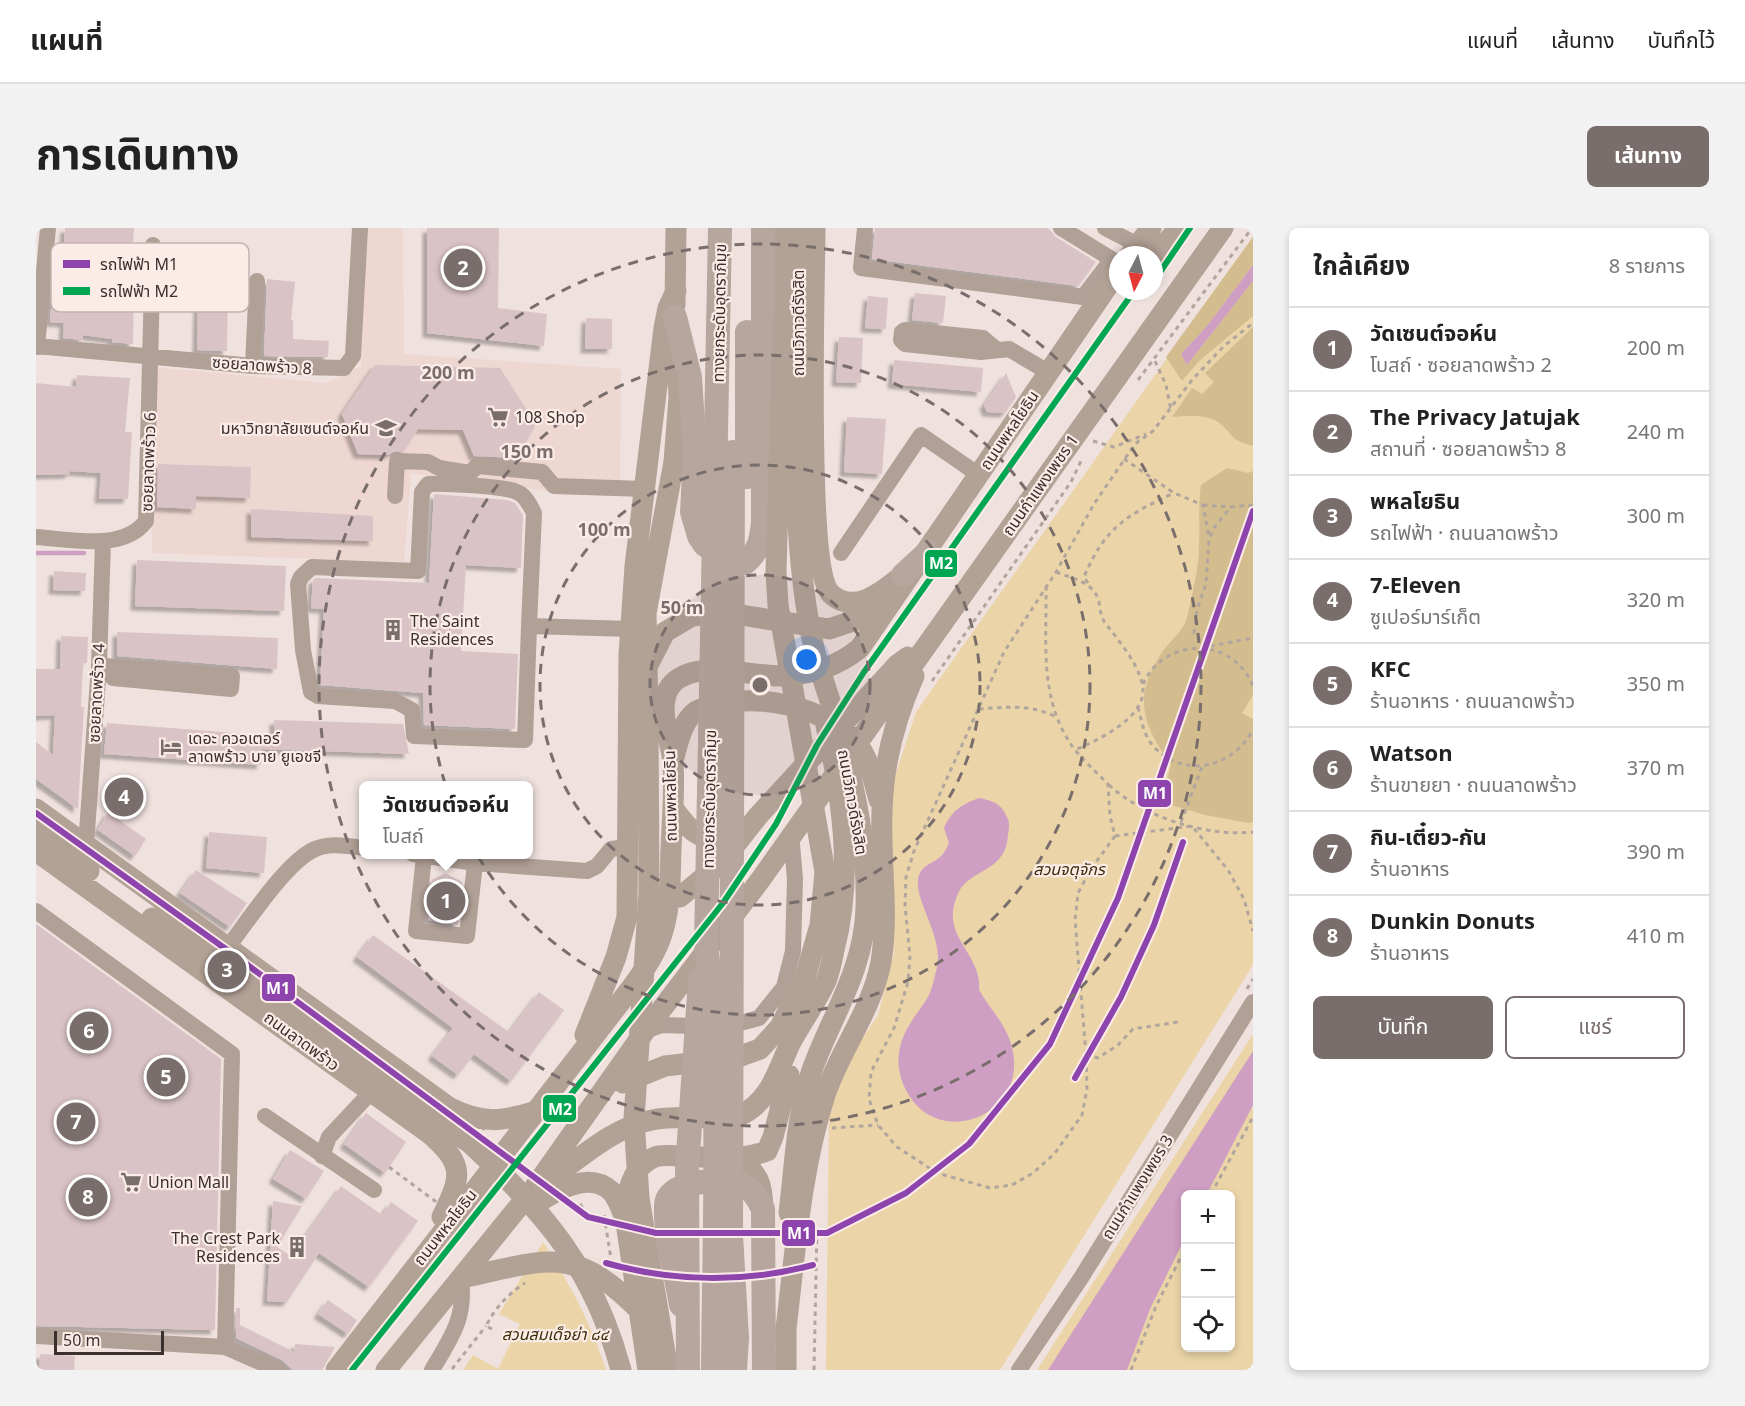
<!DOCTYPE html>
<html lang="th">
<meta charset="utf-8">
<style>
body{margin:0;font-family:Georgia,"Noto Sans Thai",serif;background:#f2f2f2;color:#222}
.controls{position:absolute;right:18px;bottom:18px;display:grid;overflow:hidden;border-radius:9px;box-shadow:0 3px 9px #0003}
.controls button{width:54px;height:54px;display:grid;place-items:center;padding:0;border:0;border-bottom:2px solid #e0e0e0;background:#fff;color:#222;font:30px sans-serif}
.compass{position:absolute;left:1073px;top:18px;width:54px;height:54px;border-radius:50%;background:#fff;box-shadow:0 3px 9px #0003;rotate:186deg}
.scale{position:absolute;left:18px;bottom:15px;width:110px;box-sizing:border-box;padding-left:6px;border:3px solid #3a302e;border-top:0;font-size:16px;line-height:21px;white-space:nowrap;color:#3a302e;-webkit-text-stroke:4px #fcece8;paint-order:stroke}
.you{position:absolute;left:771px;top:432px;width:21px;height:21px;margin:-15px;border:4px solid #fff;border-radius:50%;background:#1a73e8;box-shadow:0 0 0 9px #1a73e833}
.badge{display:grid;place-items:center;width:39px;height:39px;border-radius:50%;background:#796e6c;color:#fff;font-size:20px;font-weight:700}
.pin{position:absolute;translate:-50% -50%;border:3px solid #fff;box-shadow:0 2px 6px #0006}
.popup{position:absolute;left:323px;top:553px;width:174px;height:78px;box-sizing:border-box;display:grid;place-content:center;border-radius:9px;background:#fff;filter:drop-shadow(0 2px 4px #0005);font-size:20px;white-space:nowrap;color:#767676}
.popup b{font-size:22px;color:#222}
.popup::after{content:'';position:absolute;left:50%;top:100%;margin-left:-12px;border:12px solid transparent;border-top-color:#fff}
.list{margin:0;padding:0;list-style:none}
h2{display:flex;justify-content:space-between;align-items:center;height:78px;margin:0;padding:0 24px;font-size:26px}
h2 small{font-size:20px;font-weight:400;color:#767676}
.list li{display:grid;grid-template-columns:39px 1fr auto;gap:18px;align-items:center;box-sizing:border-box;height:84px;padding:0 24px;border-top:2px solid #e0e0e0}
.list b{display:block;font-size:22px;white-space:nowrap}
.list p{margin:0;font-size:20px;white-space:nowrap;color:#767676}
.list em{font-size:20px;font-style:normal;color:#767676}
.actions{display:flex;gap:12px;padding:18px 24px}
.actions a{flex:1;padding:14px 0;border:2px solid #796e6c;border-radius:9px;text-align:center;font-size:21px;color:#796e6c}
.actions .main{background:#796e6c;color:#fff}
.icon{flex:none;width:33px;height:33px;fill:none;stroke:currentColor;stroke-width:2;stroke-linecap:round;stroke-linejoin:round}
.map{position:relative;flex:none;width:1217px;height:1142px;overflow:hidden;border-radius:9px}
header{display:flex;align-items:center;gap:36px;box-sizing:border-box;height:84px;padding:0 30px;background:#fff;border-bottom:2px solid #e0e0e0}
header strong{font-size:28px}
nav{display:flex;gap:33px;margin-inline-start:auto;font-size:21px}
.intro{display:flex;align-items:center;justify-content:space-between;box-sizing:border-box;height:144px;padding:0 36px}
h1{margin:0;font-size:42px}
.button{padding:15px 27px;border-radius:9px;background:#796e6c;color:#fff;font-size:21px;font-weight:700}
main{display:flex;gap:36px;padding:0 36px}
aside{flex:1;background:#fff;border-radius:9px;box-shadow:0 3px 9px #0003}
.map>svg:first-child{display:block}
</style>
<header>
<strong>แผนที่</strong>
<nav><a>แผนที่</a><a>เส้นทาง</a><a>บันทึกไว้</a></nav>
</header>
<div class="intro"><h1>การเดินทาง</h1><a class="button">เส้นทาง</a></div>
<main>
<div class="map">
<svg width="1217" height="1142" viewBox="0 0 1217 1142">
<defs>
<filter id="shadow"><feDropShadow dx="-4.5" dy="4.5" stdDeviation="1.5" flood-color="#0004"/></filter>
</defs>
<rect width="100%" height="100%" fill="#efe1de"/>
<!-- built -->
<path fill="#eed6d1" d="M326,0H367L368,126L585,141L584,262L534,266L375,245L368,334L116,325L115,139L290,155L325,138Z"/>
<!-- green -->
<path fill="#ebd5a8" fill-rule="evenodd" d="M1217,9V737L964,1142H790L793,880L809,836L842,787L858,725L849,642L858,551L880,484Z
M1217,806V1142H1001ZM1150,966H1194V1120H1150Z
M507,1014C535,1058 554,1093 570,1142H427L437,1127L462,1141L484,1096L463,1086Z"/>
<!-- forest -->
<path fill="#d3bd8e" d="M1217,9V37L1171,98L1145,126L1151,137L1217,53V88L1163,133L1146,153L1130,129Z
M1217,99V218C1195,211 1201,212 1187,198C1174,185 1152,188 1136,189L1156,160L1166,166L1178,154L1169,145Z
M1191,240L1212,245L1217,243V467L1206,485L1217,491V594L1213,595L1169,587L1125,574L1135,537C1106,496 1096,469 1127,423C1134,413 1148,402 1151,390C1156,366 1163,341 1163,317C1164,296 1162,277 1165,257Z"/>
<!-- water -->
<path fill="#cf9ec3" d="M1217,37V53L1151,137L1145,126L1171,98Z
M943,570C957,573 965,575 971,589C974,595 973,601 972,607C970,642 940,640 925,660C920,668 916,681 917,690C918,715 946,733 943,762C954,781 969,795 975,816C997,888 899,925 869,860C864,849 861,838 863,825C866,802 880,788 892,769C896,761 899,748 901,739C908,708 875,669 883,647C887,636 899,635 906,627C909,624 911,619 913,615L908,600C916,582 925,577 943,570Z
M1217,823V877L1171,966H1150L1149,1010L1114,1081L1091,1142H1012Z"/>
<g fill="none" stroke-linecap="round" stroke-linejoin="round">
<!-- stream -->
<path stroke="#cf9ec3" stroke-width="4.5" d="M0,325H48"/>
</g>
<!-- building -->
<path fill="#dac3c7" filter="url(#shadow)" d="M29,0H98L94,58L98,59L97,116L76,114V111L47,107V112L27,110L28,95L14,94L17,56L32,57L34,30H27Z
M391,0H463L462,80L511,86L508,118L391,105Z
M839,0H1012L1020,9L1060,34L1042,58L836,31Z
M231,51L259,54L255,92H257V111L293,113L292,129L228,128Z
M127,53H143V56L192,57L191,123L161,122L162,78H126Z
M879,65L910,68L907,95L876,92Z
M832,68L852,70L850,101L829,100Z
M550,90L576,91V121H549Z
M803,109L827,110L825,155L800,154Z
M858,132L947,140L945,164L856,156Z
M339,137L464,140L500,196L482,230L438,228L427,202L382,201L368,223L357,224L352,227L322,226L306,186Z
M970,145L980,169L969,185L951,184L948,177Z
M41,147L94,150L89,204H96L92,271H63L65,245L34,243V246L0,247V155L40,159Z
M811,189L850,191L846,246L808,244Z
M122,236L215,239L214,270L160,268V281L121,279Z
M398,266L471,272L479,275L487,287L485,340L430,337L425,423L482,426L479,501L388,497L387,465L284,457L288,381L275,380L277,352L280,350L393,355Z
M215,281L337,288V313L215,309Z
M101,332L250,338L248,383L99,378Z
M18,343L50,345L49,363L17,362Z
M81,404L242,410L241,441L81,428Z
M25,408L52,409L51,435H47L45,479H48L42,581L0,551V514L17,527L19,487L0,488V441H24Z
M238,492L367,496L373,526L226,521L225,537L68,526L71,495L238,508Z
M72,584L110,611L99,628L62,602Z
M173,604L231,609L228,645L170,640Z
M160,642L211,675L194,699L144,665Z
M409,645L426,654L422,697L392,692L396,652Z
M0,696L185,831L179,1102L0,1098Z
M337,707L473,804L503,764L528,782L475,853L438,826L422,847L396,828L417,800L321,729Z
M330,885L370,914L349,945L308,916Z
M254,922L288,943L270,971L237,951Z
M305,958L346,987L355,974L382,993L333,1059L283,1025L251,1074L231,1073L237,973L266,978L241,1019L255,1028Z
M292,1072L321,1092L312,1106L282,1086Z
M200,1080H204V1097L258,1124L259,1116L299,1119L286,1142H257L246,1132L200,1110Z
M4,1126L39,1128L38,1142H3Z"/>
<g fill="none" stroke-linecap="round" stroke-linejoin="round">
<!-- path -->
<path stroke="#b1a59d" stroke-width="3" stroke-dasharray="4.5 4.5" stroke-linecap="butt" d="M1119,133L1130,157L1135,182
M1102,152L1216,0
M1057,213L1078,219L1110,206
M1088,231L1138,265L1167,277L1173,309
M1167,277L1195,279
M1217,277L1195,279L1177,301L1173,312L1170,356L1161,382L1158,405L1169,419L1217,410
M1020,344C1038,351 1058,354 1063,374C1064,382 1065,390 1070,396C1083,413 1101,434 1106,455C1115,488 1062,512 1039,522
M1052,355L1048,349C1069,299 1091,287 1138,265
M1010,358C1011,415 1002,473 1039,522C1049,534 1061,545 1072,556L1074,588L1079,608L1055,641L1042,665L1039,692L1050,826L1051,861L1046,887L1019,925L997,945L976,957L954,960L901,945L861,919L842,897L833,871L835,844L858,800L872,754L874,729L869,677L870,649L878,623L968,424L1020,344L1058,276L1099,216L1117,203L1156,152L1188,118L1217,95
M896,453L1035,254L1045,233
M1107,456C1129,408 1197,408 1217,458
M1102,479C1106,494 1108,510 1120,521C1152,552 1200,537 1217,501
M943,481C970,479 993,476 1018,488
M1073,557C1108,589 1170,609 1217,604
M1145,594L1166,539
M1079,608L1156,598L1192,642L1208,671L1217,703
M1211,761L1217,751
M1050,826L1062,830L1082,817L1097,801L1142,794
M796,900L842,897
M1175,966L1217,889
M531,976L543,983L546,979L542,972
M568,987L576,1037
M456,1101L450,1098C459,1080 472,1066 489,1055
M416,1141L450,1098
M778,1142L781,1000
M1095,1142L1120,1078L1150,1019"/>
<!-- minor -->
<path stroke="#b0a095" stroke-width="16" d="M829,0L825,40L1047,69L1076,31
M1025,0L1082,35
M1069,0L1102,17
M0,118L217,138L308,140L317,128L324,0
M1,119L12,0
M960,121L947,110L869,102L866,104L865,112L869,116L945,124L973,121L1012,144
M217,138L221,53
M359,268L361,233L392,234L403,240L434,245L441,238L506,244L518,258L609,261
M0,309C34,311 87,324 110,293L117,17
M805,325L885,207L943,247
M493,398L498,285C494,277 489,267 481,264C467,258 408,255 392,256L386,264L382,343L276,339L265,349L262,356L267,422L275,464L282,468L359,473L376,482L378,508L489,512L493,398L595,401
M63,438H69L196,448L195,461L77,450L69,438
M50,617L63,438L67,313
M377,626L439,635L551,643L561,638L575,621L592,619
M388,628L380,703L431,708L439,635
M0,683L196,826L189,1119
M192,719C212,693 249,636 277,622C293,614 311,618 328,620
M609,803L626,797L689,799L723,790L748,759L757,723L759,651L755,605
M229,888L338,962
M286,928L293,909L336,863
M0,1108L189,1119L242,1142
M396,1142C416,1108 430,1090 425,1050
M983,1142L1045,1050L1217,774"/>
<!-- major -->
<path stroke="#b2a195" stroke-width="21" d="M746,0L747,95
M779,0C779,52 769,342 795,366C819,388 848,362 867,347
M1094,27L1115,0
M1118,28L1143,0
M762,76L763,0
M639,77L640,0
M612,437L629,404L656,388L692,385L793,401L820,392L847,368
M612,488L610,385L638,234L643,169L641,132
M638,529C642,515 646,494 659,484C663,481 671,480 676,478C723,465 784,477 819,513C832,527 838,553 843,572
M637,580C651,599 661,613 686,610
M0,581L414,880C446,896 466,894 500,883
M0,604L53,643
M0,623L394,906C430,938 425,949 406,989
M621,670L644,669L685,635L722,588L861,437L872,429
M549,807L580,729L591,689L593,427L599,338L628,100L632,80L640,63
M587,855L629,838L699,830L724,821L744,799L769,750
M704,929C723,949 726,953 727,981
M506,956C542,934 573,900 616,892C644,886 675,893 703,888C734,874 741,844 754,816C765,795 780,775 790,753C794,743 796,732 798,722C818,646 806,568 789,493
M501,975C521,962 553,943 575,963C581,969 585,980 588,988
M425,1050C512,1032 537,1015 605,1084
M750,1097V1142
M749,1109C759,1028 764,945 789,867C804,822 836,782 845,734C853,684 844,634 846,584C847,537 859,491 878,448
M300,1142L596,759C609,741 623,721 628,699C635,673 634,647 635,621C636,593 639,563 637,535C635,511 618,475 637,455C662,431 713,448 744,448C774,447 801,439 824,420L1082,43
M350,1142L498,960L609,803L725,651L1187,0
M612,1142L589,988C590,967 595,938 619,929C626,926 639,928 647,928C675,929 704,933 731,923L737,909L753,847"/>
<!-- highway -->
<path stroke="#b6a69d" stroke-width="24" d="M639,89L654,149L659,228L656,284L663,308L669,317L692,332L709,335C723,323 725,313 727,295V0
M867,347L892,324
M645,1077C642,1057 625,988 631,972C639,952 690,949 707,957C718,963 722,971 727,981L728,1142"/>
<!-- path-bridge -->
<path stroke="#b1a59d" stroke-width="3" stroke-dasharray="4.5 4.5" stroke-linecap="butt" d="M446,880L448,905
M499,953L529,976
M312,1142L430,996L353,939"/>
<!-- major-bridge -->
<path stroke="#b2a195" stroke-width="21" d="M747,95L740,344L742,377L789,644L784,697L769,750
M612,488L613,665L598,891L603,970L632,1142
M116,690L435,916C509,985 558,1041 585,1142
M753,985C759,938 760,887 776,842C796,787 828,742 830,680C832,621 819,561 804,505C796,476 785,449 778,420C753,310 762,188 762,76"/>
<!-- highway-bridge -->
<path stroke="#b6a69d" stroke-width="24" d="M697,224L695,1007L701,1110L699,1142
M711,249V104
M652,1142L651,941L664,752
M677,1142C678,1000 685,857 670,716L684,0"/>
<defs>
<path id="metro-1" d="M0,585L194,724L552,989L620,1005H791L870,965L933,916L1014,816L1082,670L1217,283
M1039,850L1085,769L1118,697L1147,614
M570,1035C636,1054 710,1055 777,1037"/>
<path id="metro-2" d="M1118,53L1154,0
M316,1142L687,675L740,596L781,517L828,444L1098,63"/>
</defs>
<!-- metro-1 casing -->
<use href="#metro-1" stroke="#fcece8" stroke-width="10"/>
<!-- metro-2 casing -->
<use href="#metro-2" stroke="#fcece8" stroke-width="10"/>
<!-- metro-1 -->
<use href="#metro-1" stroke="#8e44ad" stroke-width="6"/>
<!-- metro-2 -->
<use href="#metro-2" stroke="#00a651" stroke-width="6"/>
</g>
<!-- distance rings -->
<circle cx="724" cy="457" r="110" fill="#796e6c" fill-opacity=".12"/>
<g fill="none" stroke="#796e6c" stroke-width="3" stroke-dasharray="10 8">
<circle cx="724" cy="457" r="110"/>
<circle cx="724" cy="457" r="220"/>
<circle cx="724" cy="457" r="330"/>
<circle cx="724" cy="457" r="441"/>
</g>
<!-- icons -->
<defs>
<symbol id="supermarket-bare" viewBox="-9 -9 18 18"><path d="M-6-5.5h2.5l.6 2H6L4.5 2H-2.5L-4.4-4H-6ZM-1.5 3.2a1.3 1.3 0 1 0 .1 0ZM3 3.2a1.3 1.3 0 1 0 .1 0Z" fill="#796e6c" stroke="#fcece8" stroke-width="2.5" paint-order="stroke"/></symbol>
<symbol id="university-bare" viewBox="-9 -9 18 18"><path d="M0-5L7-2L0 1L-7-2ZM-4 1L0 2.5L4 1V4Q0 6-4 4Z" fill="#796e6c" stroke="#fcece8" stroke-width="2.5" paint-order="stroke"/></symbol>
<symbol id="building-bare" viewBox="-9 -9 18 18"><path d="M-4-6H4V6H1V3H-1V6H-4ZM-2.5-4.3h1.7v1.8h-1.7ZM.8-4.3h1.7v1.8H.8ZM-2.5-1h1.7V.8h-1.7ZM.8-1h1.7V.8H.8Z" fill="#796e6c" stroke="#fcece8" stroke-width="2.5" paint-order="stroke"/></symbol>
<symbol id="hotel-bare" viewBox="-9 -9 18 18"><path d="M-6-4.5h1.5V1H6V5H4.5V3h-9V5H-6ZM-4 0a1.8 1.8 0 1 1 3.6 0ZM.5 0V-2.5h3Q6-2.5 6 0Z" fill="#796e6c" stroke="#fcece8" stroke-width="2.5" paint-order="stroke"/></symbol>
</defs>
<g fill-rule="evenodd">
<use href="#supermarket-bare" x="447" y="174" width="30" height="30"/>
<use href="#university-bare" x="335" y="185" width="30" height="30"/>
<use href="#building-bare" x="342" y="387" width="30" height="30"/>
<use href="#hotel-bare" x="120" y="504" width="30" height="30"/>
<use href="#supermarket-bare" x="80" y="939" width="30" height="30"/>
<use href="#building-bare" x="246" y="1004" width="30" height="30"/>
</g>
<g text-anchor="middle" stroke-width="4.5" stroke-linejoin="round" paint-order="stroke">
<!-- street labels -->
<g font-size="16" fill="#3a302e" stroke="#fcece8">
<text transform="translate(683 85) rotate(-89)" y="6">ทางยกระดับอุตราภิมุข</text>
<text transform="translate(762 95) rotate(-90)" y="6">ถนนวิภาวดีรังสิต</text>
<text transform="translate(226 137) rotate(4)" y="6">ซอยลาดพร้าว 8</text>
<text transform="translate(973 202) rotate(-56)" y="6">ถนนพหลโยธิน</text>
<text transform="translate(112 234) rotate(-88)" y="6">ซอยลาดพร้าว 6</text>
<text transform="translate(1004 257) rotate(-55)" y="6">ถนนกำแพงเพชร 1</text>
<text transform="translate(60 465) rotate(-87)" y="6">ซอยลาดพร้าว 4</text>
<text transform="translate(634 568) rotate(-91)" y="6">ถนนพหลโยธิน</text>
<text transform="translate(673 571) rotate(-89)" y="6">ทางยกระดับอุตราภิมุข</text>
<text transform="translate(817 574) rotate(80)" y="6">ถนนวิภาวดีรังสิต</text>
<text transform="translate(266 813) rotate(36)" y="6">ถนนลาดพร้าว</text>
<text transform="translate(1101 959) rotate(-58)" y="6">ถนนกำแพงเพชร 3</text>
<text transform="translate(409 999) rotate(-52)" y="6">ถนนพหลโยธิน</text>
</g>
<!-- poi labels -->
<g font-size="16" fill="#3a302e" stroke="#fcece8" text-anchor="start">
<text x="479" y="195">108 Shop</text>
<text x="333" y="206" text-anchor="end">มหาวิทยาลัยเซนต์จอห์น</text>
<text x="374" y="399">The Saint<tspan x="374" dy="18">Residences</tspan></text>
<text x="152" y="516">เดอะ ควอเตอร์<tspan x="152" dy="18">ลาดพร้าว บาย ยูเอชจี</tspan></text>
<text x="112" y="960">Union Mall</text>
<text x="244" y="1016" text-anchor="end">The Crest Park<tspan x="244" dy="18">Residences</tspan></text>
</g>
<!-- park labels -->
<g font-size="16" font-style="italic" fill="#3b2e09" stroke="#fcece8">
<text x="1033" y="647">สวนจตุจักร</text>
<text x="519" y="1112">สวนสมเด็จย่า ๘๔</text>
</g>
</g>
<!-- legend -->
<rect x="15" y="15" width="198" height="69" rx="9" fill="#fcece8" stroke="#c2b4b0" stroke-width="1.5"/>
<rect x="27" y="32" width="27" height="8" fill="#8e44ad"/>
<rect x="27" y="59" width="27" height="8" fill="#00a651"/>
<g font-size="16" fill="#3a302e">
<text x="64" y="42">รถไฟฟ้า M1</text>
<text x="64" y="69">รถไฟฟ้า M2</text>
</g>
<circle cx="724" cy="457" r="9" fill="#796e6c" stroke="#fcece8" stroke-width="3"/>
<g font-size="18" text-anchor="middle" font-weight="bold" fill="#796e6c" stroke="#fcece8" stroke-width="4.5" stroke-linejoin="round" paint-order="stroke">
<text x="412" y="151">200 m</text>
<text x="491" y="230">150 m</text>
<text x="568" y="308">100 m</text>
<text x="646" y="386">50 m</text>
</g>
<g stroke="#fcece8" stroke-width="2">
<rect x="888" y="321" width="34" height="29" rx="6" fill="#00a651"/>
<rect x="1101" y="551" width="35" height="29" rx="6" fill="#8e44ad"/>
<rect x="225" y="745" width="35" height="29" rx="6" fill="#8e44ad"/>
<rect x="506" y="866" width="35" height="29" rx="6" fill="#00a651"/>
<rect x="745" y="991" width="35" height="28" rx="6" fill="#8e44ad"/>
</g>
<g font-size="16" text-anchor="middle" font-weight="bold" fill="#fff">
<text x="905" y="341">M2</text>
<text x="1119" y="571">M1</text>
<text x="242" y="766">M1</text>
<text x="524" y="887">M2</text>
<text x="763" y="1011">M1</text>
</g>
</svg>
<div class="controls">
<button>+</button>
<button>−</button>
<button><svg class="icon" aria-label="locate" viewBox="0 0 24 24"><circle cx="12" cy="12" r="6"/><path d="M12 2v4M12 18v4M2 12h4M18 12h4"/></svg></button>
</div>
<svg class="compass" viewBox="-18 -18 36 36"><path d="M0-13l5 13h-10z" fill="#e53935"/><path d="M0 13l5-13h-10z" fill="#767676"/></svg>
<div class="scale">50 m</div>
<div class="you"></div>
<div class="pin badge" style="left:410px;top:673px">1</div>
<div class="popup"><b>วัดเซนต์จอห์น</b>โบสถ์</div>
<div class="pin badge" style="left:427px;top:40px">2</div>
<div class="pin badge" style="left:191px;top:742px">3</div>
<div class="pin badge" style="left:88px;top:569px">4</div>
<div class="pin badge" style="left:130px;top:849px">5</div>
<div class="pin badge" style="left:53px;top:803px">6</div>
<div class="pin badge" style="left:40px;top:894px">7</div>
<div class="pin badge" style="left:52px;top:969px">8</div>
</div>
<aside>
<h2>ใกล้เคียง<small>8 รายการ</small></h2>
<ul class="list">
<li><span class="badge">1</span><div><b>วัดเซนต์จอห์น</b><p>โบสถ์ · ซอยลาดพร้าว 2</p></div><em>200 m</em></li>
<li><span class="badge">2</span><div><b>The Privacy Jatujak</b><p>สถานที่ · ซอยลาดพร้าว 8</p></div><em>240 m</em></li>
<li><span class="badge">3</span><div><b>พหลโยธิน</b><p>รถไฟฟ้า · ถนนลาดพร้าว</p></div><em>300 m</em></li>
<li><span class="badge">4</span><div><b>7-Eleven</b><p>ซูเปอร์มาร์เก็ต</p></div><em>320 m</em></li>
<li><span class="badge">5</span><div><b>KFC</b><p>ร้านอาหาร · ถนนลาดพร้าว</p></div><em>350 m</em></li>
<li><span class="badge">6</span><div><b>Watson</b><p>ร้านขายยา · ถนนลาดพร้าว</p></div><em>370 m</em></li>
<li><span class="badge">7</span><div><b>กิน-เตี๋ยว-กัน</b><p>ร้านอาหาร</p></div><em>390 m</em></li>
<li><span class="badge">8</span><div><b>Dunkin Donuts</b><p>ร้านอาหาร</p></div><em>410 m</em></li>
</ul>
<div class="actions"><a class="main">บันทึก</a><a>แชร์</a></div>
</aside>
</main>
